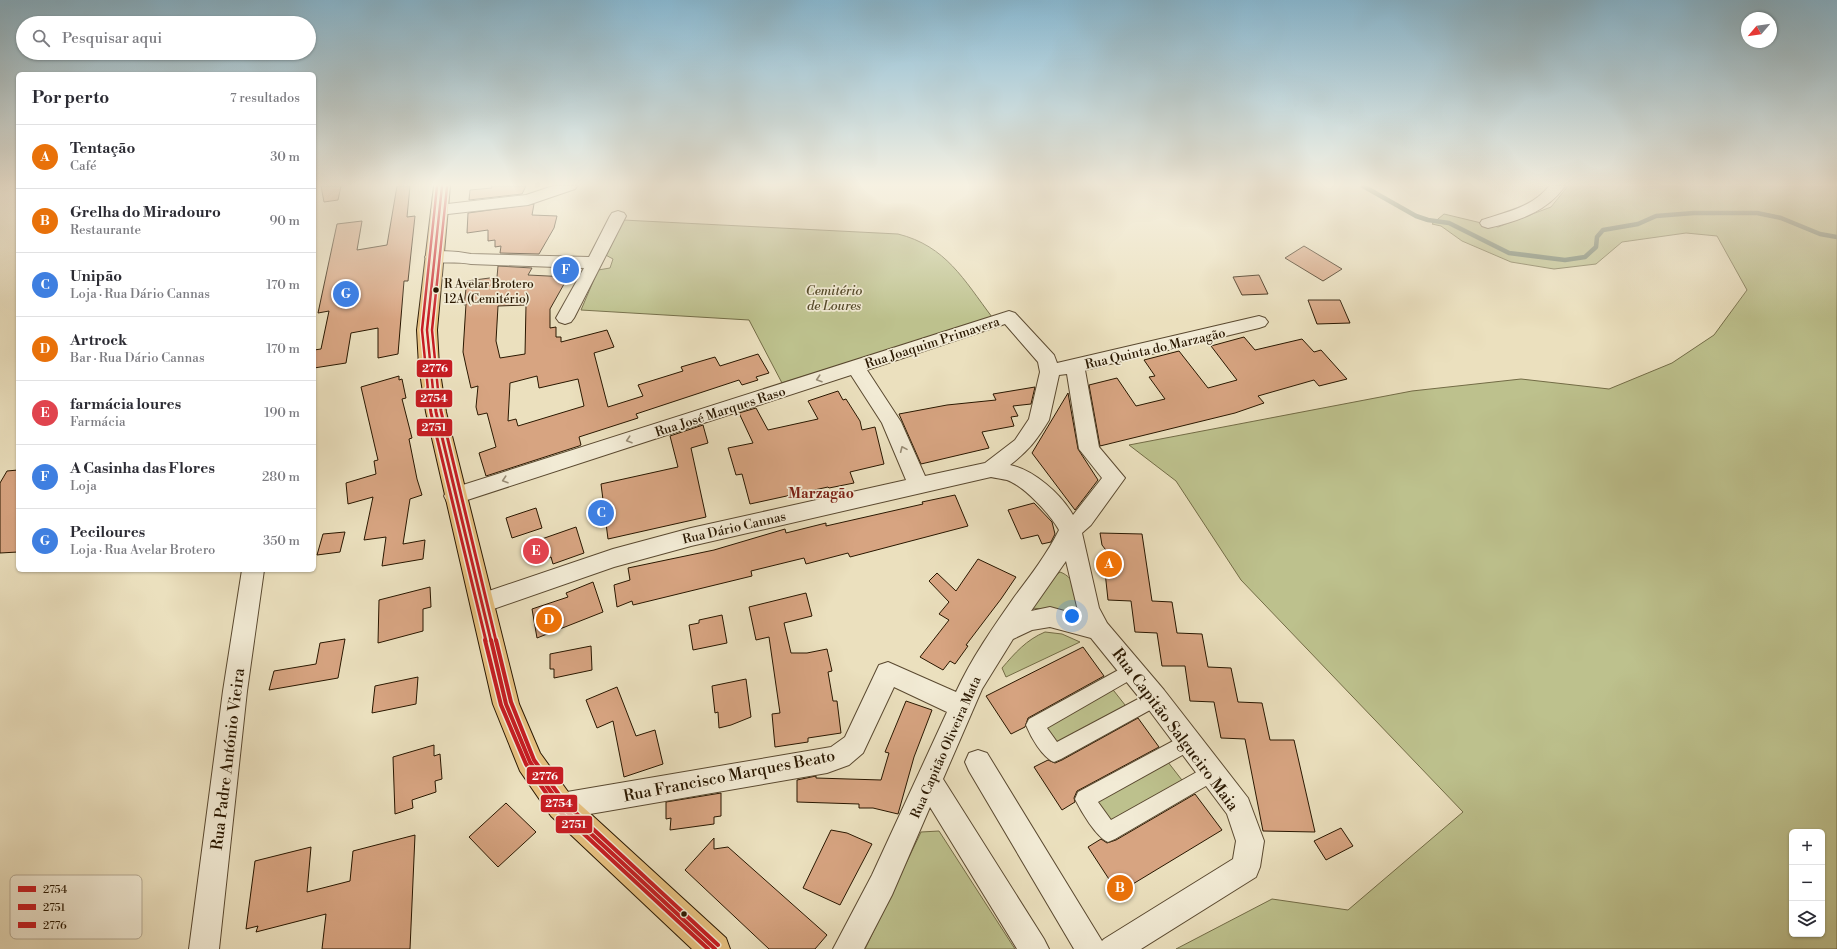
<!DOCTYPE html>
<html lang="pt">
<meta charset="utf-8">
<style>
body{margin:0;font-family:"Libre Bodoni",serif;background:#f7f7f7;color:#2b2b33}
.controls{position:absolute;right:12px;bottom:12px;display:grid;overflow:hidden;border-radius:6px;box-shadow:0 1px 3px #0004}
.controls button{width:36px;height:36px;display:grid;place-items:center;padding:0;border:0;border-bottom:1px solid #e1e1e2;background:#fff;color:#2b2b33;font:20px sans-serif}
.compass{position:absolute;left:1741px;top:12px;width:36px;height:36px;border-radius:50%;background:#fff;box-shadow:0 1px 3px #0004;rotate:241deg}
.you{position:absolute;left:1072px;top:616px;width:14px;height:14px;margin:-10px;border:3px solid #fff;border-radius:50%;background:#1a73e8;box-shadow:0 0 0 6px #1a73e833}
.badge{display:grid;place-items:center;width:26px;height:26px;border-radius:50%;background:#b45309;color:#fff;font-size:13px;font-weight:700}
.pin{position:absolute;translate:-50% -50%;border:2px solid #fff;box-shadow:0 1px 4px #0006}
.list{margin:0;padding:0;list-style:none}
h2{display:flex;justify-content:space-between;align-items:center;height:52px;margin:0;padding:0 16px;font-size:17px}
h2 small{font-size:13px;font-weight:400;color:#7c7c81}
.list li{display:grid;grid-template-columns:26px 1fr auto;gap:12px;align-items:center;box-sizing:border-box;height:64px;padding:0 16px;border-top:1px solid #e1e1e2}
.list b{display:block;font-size:15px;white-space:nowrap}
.list p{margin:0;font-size:13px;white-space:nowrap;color:#7c7c81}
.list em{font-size:13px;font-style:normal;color:#7c7c81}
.icon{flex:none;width:22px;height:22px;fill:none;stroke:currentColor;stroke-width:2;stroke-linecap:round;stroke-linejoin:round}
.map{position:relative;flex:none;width:1837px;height:949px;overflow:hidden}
.search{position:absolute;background:#fff;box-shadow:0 1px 3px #0004;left:16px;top:16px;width:300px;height:44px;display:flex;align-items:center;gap:10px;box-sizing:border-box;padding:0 14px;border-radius:22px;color:#7c7c81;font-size:15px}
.panel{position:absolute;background:#fff;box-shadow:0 1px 3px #0004;left:16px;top:72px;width:300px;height:500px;border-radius:6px}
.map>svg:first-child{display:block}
</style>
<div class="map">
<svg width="1837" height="949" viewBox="0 0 1837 949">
<rect width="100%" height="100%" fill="#ebe0be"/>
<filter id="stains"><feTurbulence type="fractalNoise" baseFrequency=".005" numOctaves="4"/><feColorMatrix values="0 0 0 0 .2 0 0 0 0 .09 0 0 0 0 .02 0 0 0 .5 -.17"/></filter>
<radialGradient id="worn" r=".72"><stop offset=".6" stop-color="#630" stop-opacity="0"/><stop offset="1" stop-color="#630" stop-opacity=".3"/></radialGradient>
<!-- green -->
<path fill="#bdc18d" stroke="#736c46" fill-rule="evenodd" d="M1568,186H1837V949H1176L1272,899L1348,910L1463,812L1241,580L1176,481L1129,445L1412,391L1521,379L1609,389L1672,363L1714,335L1747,290L1717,236L1686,233L1622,242L1596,264L1554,269L1511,262L1462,241L1441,226L1432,224L1444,214L1498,227L1551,207ZM1792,832H1822V934H1792Z
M623,220L898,234C946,246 964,280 992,317L782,383L749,320L581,310L598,270L610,268L613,259L602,253Z
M1060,572C1077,578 1077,596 1080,612L1031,608L1055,576Z
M1045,632L1062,634L1080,642L1006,677L1002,668C1015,653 1026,640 1045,632Z
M1110,686L1129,710L1055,750L1038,725Z
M1164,757L1185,784L1110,830L1089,801Z
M939,831L1015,949H865L921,832Z"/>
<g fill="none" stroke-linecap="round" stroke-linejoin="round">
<!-- stream -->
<path stroke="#6c7b68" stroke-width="4.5" d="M1363,186L1416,216L1428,220L1449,223L1509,253L1565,260L1585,257L1596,247L1597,237L1603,230L1638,224L1656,216L1694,213H1757L1781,218L1820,234L1837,237"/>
</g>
<!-- building -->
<path fill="#d7a481" stroke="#291700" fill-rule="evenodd" d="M321,186H341L338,200L324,202Z
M397,186H410L407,217L415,216L408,281H404L398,354L378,358V328L351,333L346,363L314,368V350L321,349L329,311L318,313L337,224L362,221L357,250L387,245Z
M491,186H526L522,194L469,200L470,190L492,188Z
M534,204L532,215L557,216L554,228L539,254L500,253L501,246L495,247V240L488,241V230L467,233L468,213Z
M1304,246L1342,269L1323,281L1285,258Z
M498,266L532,268L528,275L568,277L550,309V328L556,327V337H561V342L607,330L614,347L594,353L608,407L643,396L638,385L683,371L681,367L715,357L720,366L758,354L769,373L756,377L758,380L742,385L739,380L636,414L638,418L579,437L581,445L579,446L486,476L479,453L496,447L487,413L478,415L476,407L478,386L471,388L466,366L463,352L466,304L464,305L467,281L497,277ZM526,305L525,354L500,358L496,341L498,306ZM537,376L539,388L578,379L584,406L518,426L516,419L508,421L510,383Z
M1259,275L1268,294L1242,295L1233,277Z
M1308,300H1340L1350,323L1317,324Z
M1244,337L1255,350L1302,339L1314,352L1321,350L1347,379L1319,386L1314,380L1258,396L1264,403L1235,413L1100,446L1089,385L1117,378L1136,406L1165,399L1149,377L1155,376L1144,360L1179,351L1208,388L1237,380L1211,346Z
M399,376V380L402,379L406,398L402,399L412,438L409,439L417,479L422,495L410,499L403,544L425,540L423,559L382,566L386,537L364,540L373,497L348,504L346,483L376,474L374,461L378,460L361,387Z
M1035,387L1031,404L1013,406L1018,416L1011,417L1014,426L982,432L989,448L921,464L899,414L947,405L996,400L993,394Z
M838,391L843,400L846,399L860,421L862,430L875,427L884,464L850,472L854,483L829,488L828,487L750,504L742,474L736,475L728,448L753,443L739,413L756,408L768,430L818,419L808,401Z
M1068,393L1078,449L1098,480L1075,510L1032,453Z
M703,425L708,443L691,448L706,517L608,539L601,484L678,467L670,436Z
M18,470V552L0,553V483L7,471Z
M955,495L968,526L850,557L848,553L806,564L804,558L751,571L752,576L633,605L632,601L617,607L614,585L630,580L628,568L714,550L785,529L786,533L826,523V526L923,504L922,502Z
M1034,503L1052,522L1055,534L1051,542L1042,544L1038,535L1021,539L1008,510Z
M536,508L542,528L512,538L506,518Z
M576,527L584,553L553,564L551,557L542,561L536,541Z
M345,532L340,552L317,555L323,534Z
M1100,533L1142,534L1152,601L1172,602L1177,633L1202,634L1208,667L1231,668L1238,702L1262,703L1270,740H1294L1315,832L1263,831L1245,739L1221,738L1214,702L1190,701L1185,666H1162L1157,633L1135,632L1131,601L1108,600L1103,553L1115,562L1102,545Z
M978,559L1016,577L1001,599L966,645L968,646L955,664L950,661L943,670L920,657L949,620L939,614L949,602L929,581L937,573L956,591Z
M593,582L603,612L537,638L532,609L568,597L566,593Z
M430,587L431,607L423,609V631L378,643L379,600Z
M806,593L812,616L784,623L791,653H807L827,649L832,671L828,672L833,701H837L841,733L808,738V742L775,747L772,714L780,713L769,637L756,640L749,607Z
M722,615L727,643L693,650L689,625L699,623V620Z
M345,639L338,678L269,690L274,671L316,664L320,643Z
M591,646L592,670L554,678V669H550V654Z
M1083,647L1104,676L1028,718L1025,727L1011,734L986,696Z
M418,677L416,704L372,713L375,686Z
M746,679L751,717L731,725L719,728L718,712L715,713L712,686Z
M617,687L636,736L655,730L663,764L624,777L613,721L597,728L586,700Z
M906,701L932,710L914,757L898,814L873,808H859V804L797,802V780L816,776V778L881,780L889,753L885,752Z
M1138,718L1159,747L1077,791L1074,798L1075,802L1062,810L1034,767L1048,760L1055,763L1062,760Z
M434,745V756L440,754L442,779L435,781L436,792L412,800L413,808L395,814L393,757Z
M721,793V816L714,817V824L670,830L671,818L666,819V802Z
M1195,794L1222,830L1118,893L1088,847L1101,839L1107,843L1116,840Z
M506,803L536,832L498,867L469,837Z
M1341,828L1353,846L1326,860L1314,841Z
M831,830L847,833L872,844L840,905L803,888Z
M415,835L410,949H322L326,914L256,932L258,926L246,929L255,861L311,847L307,892L350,881L353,851Z
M714,838V849L728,847L827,935L815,949H769L685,870Z"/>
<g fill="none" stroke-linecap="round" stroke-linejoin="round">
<defs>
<path id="pedestrian" d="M1133,662L1139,665L1142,670L1139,675L1047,728L1057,742L1155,690L1161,692L1164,698L1161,704L1061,759L1054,762C1042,757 1031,737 1026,725L1029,719Z
M1188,733L1195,736L1197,742L1195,748L1098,802L1111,820L1211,764L1218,767L1220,773L1218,779L1115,839L1108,842C1096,837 1081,811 1075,799L1078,792Z"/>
<path id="minor" d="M553,186H577L575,189L528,205L439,215L433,213L431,210L433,207L439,205L526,195Z
M1549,186H1565C1547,212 1518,221 1488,228L1482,226L1480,223L1482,220C1506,212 1533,207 1549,186Z
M618,211L624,213L626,216L574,318L571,322L565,324L559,322L556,318L584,268L471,264C456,261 441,264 428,261L425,257L428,253C442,250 457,251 471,254L589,257L610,216L612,213Z
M1009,311L1015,313L1054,355L1057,363L1259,316L1265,318L1268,322L1265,326L1259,328L1085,370L1099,447L1125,478L1091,525L1082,533L1099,608L1107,623L1164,690L1248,798L1264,841L1260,867L1256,877L1141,949H1074L969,771L965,762L969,753L978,750L987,753L1102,941L1104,939L1233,859L1236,841L1227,814L1146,706L1091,638L1050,627L1032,630L1013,639L982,689L943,779L1044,939L1049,949H1017L930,807L892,895L864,949H833L872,875L947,712L894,687L863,753L849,765L827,773L561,819L551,815L548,806L551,797L561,793L831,747L845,737L879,665L888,662L956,692C971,659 994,626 1015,596C1031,575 1047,554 1059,530C1050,514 1024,486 1007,480C1002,479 996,478 991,477L691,546L614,567L482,613L474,610L470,603L474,596L613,549L691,528L906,480L882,423L851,375L455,504L447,502L444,496L447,490ZM1005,324L1038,362L1040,372L1029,419L1015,440L985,463L925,476L901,422L867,370ZM1067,374L1079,449L1102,478L1073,515C1061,494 1034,470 1010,465C1028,451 1037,440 1049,420L1059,375ZM1066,561L1079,615L1050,607L1031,611Z
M242,570H264L247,691L219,949H189L223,691Z"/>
<path id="primary" d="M434,186H450L437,330L439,366L446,412L519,704L540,753L571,796L726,938L730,949H692L551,816L520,771L493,704L426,412L419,366L417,330Z"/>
</defs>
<!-- pedestrian casing -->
<use href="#pedestrian" stroke="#5a4930" stroke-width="2"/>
<!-- minor casing -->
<use href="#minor" stroke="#5a4930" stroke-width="2"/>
<!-- primary casing -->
<use href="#primary" stroke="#291700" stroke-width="2"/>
<!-- pedestrian -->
<use href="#pedestrian" fill="#f2ebd5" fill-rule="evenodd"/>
<!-- minor -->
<use href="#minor" fill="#f2ebd5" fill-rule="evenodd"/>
<!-- primary -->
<use href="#primary" fill="#e6c07f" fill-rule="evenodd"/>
<defs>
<path id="bus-1-far2" d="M433,390L427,330L442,186"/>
<path id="bus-1-far1" d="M433,389L436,412L491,641"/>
<path id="bus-1" d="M491,640L506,704L530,762L561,806L715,949"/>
<path id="bus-2-far2" d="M428,390L422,330L437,186"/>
<path id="bus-2-far1" d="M427,389L431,413L486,641"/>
<path id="bus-2" d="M485,640L501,705L526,764L558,810L708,949"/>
<path id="bus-3-far2" d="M438,390L432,330L447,187"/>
<path id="bus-3-far1" d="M438,389L441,411L496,641"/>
<path id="bus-3" d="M496,640L511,702L534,760L565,803L718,945"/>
</defs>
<!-- bus-1-far2 casing -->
<use href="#bus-1-far2" stroke="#f2ebd5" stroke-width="5"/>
<!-- bus-1-far1 casing -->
<use href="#bus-1-far1" stroke="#f2ebd5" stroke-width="6"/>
<!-- bus-1 casing -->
<use href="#bus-1" stroke="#f2ebd5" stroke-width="7"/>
<!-- bus-2-far2 casing -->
<use href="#bus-2-far2" stroke="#f2ebd5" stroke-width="5"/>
<!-- bus-2-far1 casing -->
<use href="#bus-2-far1" stroke="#f2ebd5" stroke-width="6"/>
<!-- bus-2 casing -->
<use href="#bus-2" stroke="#f2ebd5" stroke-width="7"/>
<!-- bus-3-far2 casing -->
<use href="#bus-3-far2" stroke="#f2ebd5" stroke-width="5"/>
<!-- bus-3-far1 casing -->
<use href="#bus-3-far1" stroke="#f2ebd5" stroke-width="6"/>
<!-- bus-3 casing -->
<use href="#bus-3" stroke="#f2ebd5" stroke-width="7"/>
<!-- bus-1-far2 -->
<use href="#bus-1-far2" stroke="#c61d23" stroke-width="2.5"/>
<!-- bus-1-far1 -->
<use href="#bus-1-far1" stroke="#c61d23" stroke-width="3"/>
<!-- bus-1 -->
<use href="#bus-1" stroke="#c61d23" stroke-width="4"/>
<!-- bus-2-far2 -->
<use href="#bus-2-far2" stroke="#c61d23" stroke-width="2.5"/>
<!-- bus-2-far1 -->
<use href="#bus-2-far1" stroke="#c61d23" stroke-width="3"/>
<!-- bus-2 -->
<use href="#bus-2" stroke="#c61d23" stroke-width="4"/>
<!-- bus-3-far2 -->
<use href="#bus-3-far2" stroke="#c61d23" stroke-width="2.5"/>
<!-- bus-3-far1 -->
<use href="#bus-3-far1" stroke="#c61d23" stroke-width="3"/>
<!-- bus-3 -->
<use href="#bus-3" stroke="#c61d23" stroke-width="4"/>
</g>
<!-- one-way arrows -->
<defs><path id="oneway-chevron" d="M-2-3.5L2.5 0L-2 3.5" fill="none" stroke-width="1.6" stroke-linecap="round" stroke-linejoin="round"/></defs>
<g stroke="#988c75">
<use href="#oneway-chevron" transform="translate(819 379) rotate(162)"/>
<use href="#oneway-chevron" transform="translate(629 440) rotate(162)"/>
<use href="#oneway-chevron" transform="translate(903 449) rotate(-114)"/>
<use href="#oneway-chevron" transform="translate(505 480) rotate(162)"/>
</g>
<!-- sky -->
<linearGradient id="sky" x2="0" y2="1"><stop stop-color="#88b8d1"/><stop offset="0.58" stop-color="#f6f1e2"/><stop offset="1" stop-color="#f6f1e2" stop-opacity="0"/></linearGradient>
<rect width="1837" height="319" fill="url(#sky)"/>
<!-- markers -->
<g fill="#291700" stroke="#f2ebd5" stroke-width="1.5">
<circle cx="436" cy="290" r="3.5"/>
<circle cx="684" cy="914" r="3.5"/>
</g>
<g text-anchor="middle" stroke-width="3.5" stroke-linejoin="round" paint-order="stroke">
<!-- bus labels -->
<g font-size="12" fill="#291700" stroke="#f2ebd5" text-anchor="start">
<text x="444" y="288">R Avelar Brotero<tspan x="444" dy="15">12A (Cemitério)</tspan></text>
</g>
<!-- park labels -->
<g font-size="13" font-style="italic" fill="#554a2a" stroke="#f2ebd5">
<text x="834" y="295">Cemitério<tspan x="834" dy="15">de Loures</tspan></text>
</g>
<!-- street labels -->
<g font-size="13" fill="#291700" stroke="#f2ebd5">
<text transform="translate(932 342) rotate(-18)" y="5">Rua Joaquim Primavera</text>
<text transform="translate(1155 348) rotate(-13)" y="5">Rua Quinta do Marzagão</text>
<text transform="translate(720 411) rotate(-18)" y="5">Rua José Marques Raso</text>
<text transform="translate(734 527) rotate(-13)" y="5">Rua Dário Cannas</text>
<text transform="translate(945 747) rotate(-66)" y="5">Rua Capitão Oliveira Mata</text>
</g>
<!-- neighbourhood labels -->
<g font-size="14" font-weight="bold" fill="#7a1f14" stroke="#f2ebd5">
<text x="821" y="498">Marzagão</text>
</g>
<!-- near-street labels -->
<g font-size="16" fill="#291700" stroke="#f2ebd5">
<text transform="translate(1176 729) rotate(53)" y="6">Rua Capitão Salgueiro Maia</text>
<text transform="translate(227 759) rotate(-83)" y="6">Rua Padre António Vieira</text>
<text transform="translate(729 775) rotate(-11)" y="6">Rua Francisco Marques Beato</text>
</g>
</g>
<!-- legend -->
<rect x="10" y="875" width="132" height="64" rx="6" fill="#f2ebd5" stroke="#b6ab95" stroke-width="1"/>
<rect x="18" y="886" width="18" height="6" fill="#c61d23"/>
<rect x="18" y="904" width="18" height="6" fill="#c61d23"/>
<rect x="18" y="922" width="18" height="6" fill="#c61d23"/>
<g font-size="11" fill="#291700">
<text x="43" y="893">2754</text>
<text x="43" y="911">2751</text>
<text x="43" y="929">2776</text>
</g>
<g stroke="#f2ebd5" stroke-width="1.5">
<rect x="416" y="359" width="37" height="19" rx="4" fill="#c61d23"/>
<rect x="415" y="389" width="38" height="19" rx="4" fill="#c61d23"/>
<rect x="416" y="418" width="37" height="19" rx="4" fill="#c61d23"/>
<rect x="526" y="766" width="38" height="19" rx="4" fill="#c61d23"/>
<rect x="540" y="794" width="38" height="19" rx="4" fill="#c61d23"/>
<rect x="555" y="815" width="38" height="19" rx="4" fill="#c61d23"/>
</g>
<g font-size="11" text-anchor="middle" font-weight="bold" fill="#fff">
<text x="435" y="372">2776</text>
<text x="434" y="402">2754</text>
<text x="434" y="431">2751</text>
<text x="545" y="780">2776</text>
<text x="559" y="807">2754</text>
<text x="574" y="828">2751</text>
</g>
<rect width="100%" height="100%" filter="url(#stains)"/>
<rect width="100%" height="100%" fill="url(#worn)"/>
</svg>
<div class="controls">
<button>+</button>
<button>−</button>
<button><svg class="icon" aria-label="layers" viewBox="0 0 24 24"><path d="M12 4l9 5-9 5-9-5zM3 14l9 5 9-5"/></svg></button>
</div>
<svg class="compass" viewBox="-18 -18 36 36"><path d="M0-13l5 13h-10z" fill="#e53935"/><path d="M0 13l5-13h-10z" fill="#7c7c81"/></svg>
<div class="you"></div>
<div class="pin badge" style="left:1109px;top:564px;background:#e8710a">A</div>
<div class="pin badge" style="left:1120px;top:888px;background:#e8710a">B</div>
<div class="pin badge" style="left:601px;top:513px;background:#3f7fe0">C</div>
<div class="pin badge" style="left:549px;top:620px;background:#e8710a">D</div>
<div class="pin badge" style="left:536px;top:551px;background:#e0444e">E</div>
<div class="pin badge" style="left:566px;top:270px;background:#3f7fe0">F</div>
<div class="pin badge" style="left:346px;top:294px;background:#3f7fe0">G</div>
<div class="search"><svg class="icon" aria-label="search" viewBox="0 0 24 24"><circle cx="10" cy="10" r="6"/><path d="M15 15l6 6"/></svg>Pesquisar aqui</div>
<section class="panel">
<h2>Por perto<small>7 resultados</small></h2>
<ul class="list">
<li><span class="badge" style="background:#e8710a">A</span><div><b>Tentação</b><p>Café</p></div><em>30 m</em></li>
<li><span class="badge" style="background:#e8710a">B</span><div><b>Grelha do Miradouro</b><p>Restaurante</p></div><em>90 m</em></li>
<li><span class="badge" style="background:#3f7fe0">C</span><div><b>Unipão</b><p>Loja · Rua Dário Cannas</p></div><em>170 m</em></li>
<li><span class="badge" style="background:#e8710a">D</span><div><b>Artrock</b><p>Bar · Rua Dário Cannas</p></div><em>170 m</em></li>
<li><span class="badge" style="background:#e0444e">E</span><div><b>farmácia loures</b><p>Farmácia</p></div><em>190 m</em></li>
<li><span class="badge" style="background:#3f7fe0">F</span><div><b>A Casinha das Flores</b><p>Loja</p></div><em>280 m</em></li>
<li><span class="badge" style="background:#3f7fe0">G</span><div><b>Peciloures</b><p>Loja · Rua Avelar Brotero</p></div><em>350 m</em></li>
</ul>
</section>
</div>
